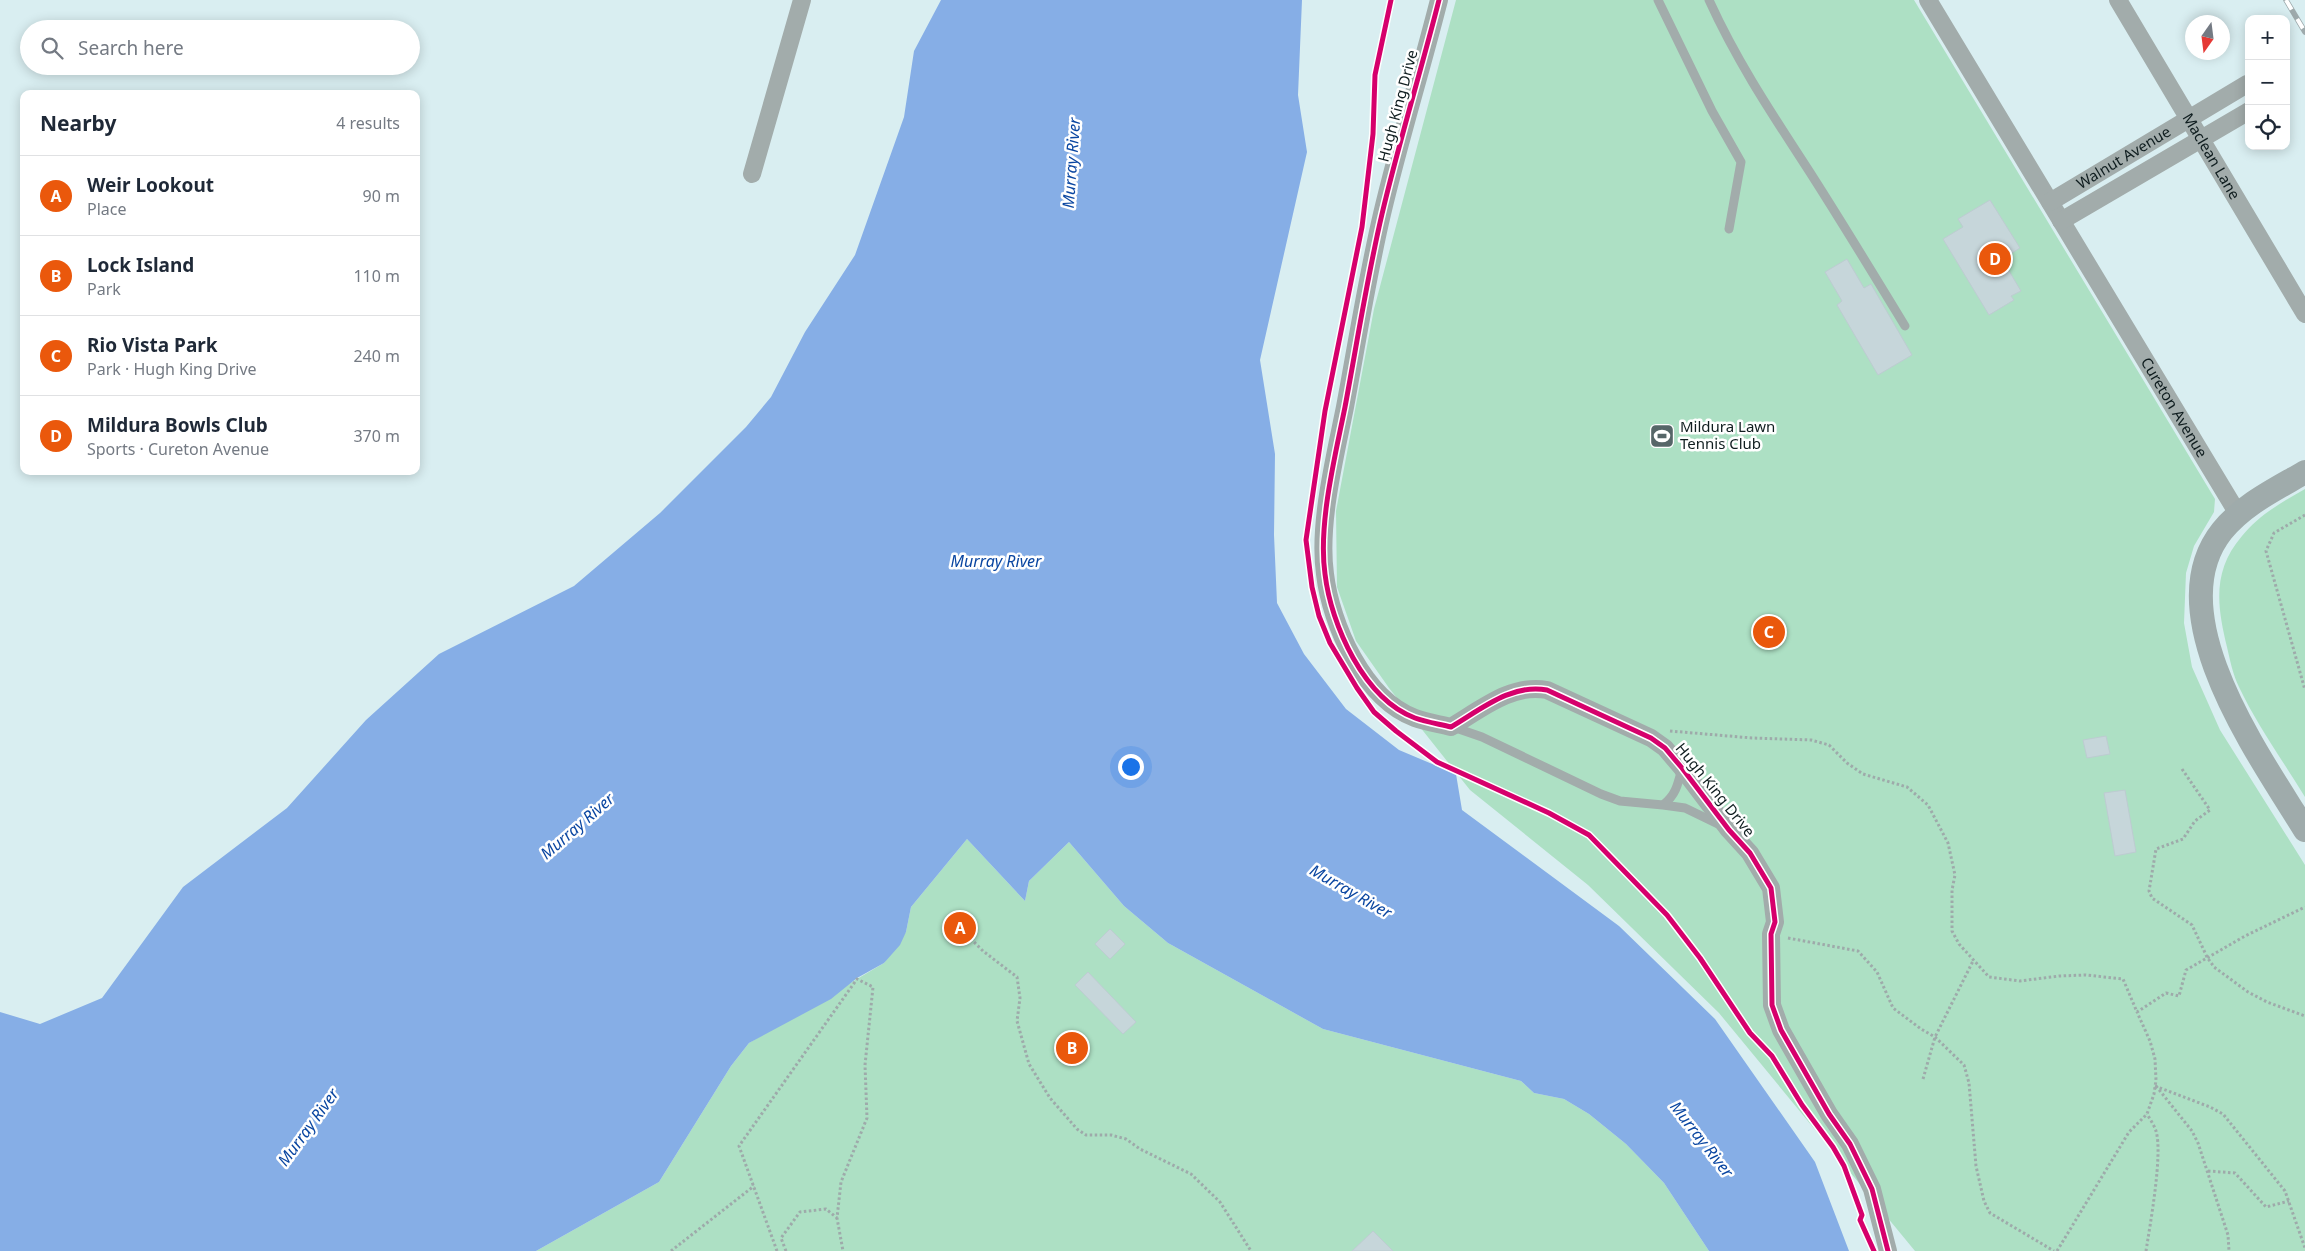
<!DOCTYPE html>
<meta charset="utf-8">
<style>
body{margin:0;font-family:"Noto Sans",sans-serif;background:#f2f2f3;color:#1f2937}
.controls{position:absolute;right:15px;top:15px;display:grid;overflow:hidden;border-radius:10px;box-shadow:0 2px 12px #0003}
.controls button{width:45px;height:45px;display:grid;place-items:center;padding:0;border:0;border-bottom:1px solid #e0e1e3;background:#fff;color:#1f2937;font:25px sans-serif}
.compass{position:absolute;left:2185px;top:15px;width:45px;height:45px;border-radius:50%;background:#fff;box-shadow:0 2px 12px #0003;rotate:194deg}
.you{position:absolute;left:1130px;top:766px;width:18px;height:18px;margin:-12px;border:4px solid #fff;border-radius:50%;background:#1a73e8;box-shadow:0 0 0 8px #1a73e833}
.badge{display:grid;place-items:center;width:32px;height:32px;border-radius:50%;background:#ea580c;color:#fff;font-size:16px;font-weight:700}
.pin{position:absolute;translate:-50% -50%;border:2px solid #fff;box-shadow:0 1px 5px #0006}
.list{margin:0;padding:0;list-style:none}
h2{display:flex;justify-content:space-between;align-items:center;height:65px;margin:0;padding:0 20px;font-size:21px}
h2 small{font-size:16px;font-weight:400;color:#747a83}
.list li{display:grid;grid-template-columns:32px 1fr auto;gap:15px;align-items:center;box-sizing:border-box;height:80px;padding:0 20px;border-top:1px solid #e0e1e3}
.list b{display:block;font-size:19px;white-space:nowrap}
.list p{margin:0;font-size:16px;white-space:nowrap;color:#747a83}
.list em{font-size:16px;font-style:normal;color:#747a83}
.icon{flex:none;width:28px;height:28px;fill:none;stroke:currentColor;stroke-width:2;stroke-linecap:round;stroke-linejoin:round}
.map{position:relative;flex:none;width:2305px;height:1251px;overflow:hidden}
.search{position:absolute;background:#fff;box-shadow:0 2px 12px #0003;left:20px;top:20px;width:400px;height:55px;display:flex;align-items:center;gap:12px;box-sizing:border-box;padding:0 18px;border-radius:28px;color:#747a83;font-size:19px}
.panel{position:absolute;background:#fff;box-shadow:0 2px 12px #0003;left:20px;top:90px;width:400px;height:385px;border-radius:10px}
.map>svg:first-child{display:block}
</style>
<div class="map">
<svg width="2305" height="1251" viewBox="0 0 2305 1251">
<rect width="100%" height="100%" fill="#d9eef1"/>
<!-- green -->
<path fill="#ade0c4" d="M1456,0H1914L2215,499L2214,512L2194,546L2186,573L2184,623L2192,667L2220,730L2305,865V1251H1915L1719,1013L1588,885L1470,790L1389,688L1356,641L1337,587L1336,511L1374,309Z
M2305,489V797C2283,761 2257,725 2239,687C2233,675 2230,660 2227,647C2217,606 2212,571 2242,536C2259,515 2282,502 2305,489Z
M967,839L1025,901L1029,881L1069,842L1124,906L1168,943L1323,1029L1521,1081L1534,1093L1564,1099L1589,1114L1626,1144L1664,1183L1709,1251H536L659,1182L731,1066L749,1043L884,963L906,932L911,907Z"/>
<!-- water -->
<path fill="#86aee6" d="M941,0H1302L1298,95L1307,152L1260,360L1275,454L1274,535L1277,603L1304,654L1346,709L1399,750L1456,774L1462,810L1619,926L1715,1019L1815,1162L1849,1251H1709L1664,1183L1626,1144L1589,1114L1564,1099L1534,1093L1521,1081L1323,1029L1168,943L1124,906L1069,842L1029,881L1025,901L967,839L911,907L906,932L900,945L884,963L857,978L831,999L749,1043L731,1066L659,1182L536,1251H0V1012L40,1024L102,998L183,887L287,808L366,720L439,654L574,586L660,513L746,427L771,397L805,332L855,255L904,117L914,51Z"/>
<!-- building -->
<path fill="#c6d6da" stroke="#bdccd1" d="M1990,200L2020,248L2002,259L2021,291L2011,296L2014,300L1989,315L1943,239L1963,227L1958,219Z
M1847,259L1864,288L1871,284L1912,355L1878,375L1837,305L1842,301L1825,272Z
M2106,736L2110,754L2087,758L2083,740Z
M2125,790L2136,852L2115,856L2104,793Z
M1110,929L1125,944L1110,959L1095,944Z
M1088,972L1136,1022L1123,1034L1075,985Z
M1373,1231L1393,1251H1352Z"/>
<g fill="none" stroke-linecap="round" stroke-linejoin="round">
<!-- path -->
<path stroke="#9eaaaa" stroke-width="3" stroke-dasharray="2.5 2.5" stroke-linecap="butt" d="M2305,515L2274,533L2266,551L2305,690
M1670,731L1752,738L1811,740L1829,745L1847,763L1863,774L1907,787L1928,805L1948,843L1955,875L1952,890V931L1959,944L1989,977L2020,981L2059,976L2086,975L2123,979L2137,1012L2166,993L2179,996L2186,970L2245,936L2305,907
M2182,769L2210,810L2195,821L2183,839L2156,849L2149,891L2152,898L2192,925L2207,957L2214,967L2248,992L2267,1002L2305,1016
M960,928L983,951L1017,977L1020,998L1017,1021L1029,1064L1050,1098L1077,1129L1086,1135H1111L1126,1139L1140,1149L1191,1174L1220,1202L1251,1251
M1788,938L1858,951L1877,972L1893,1008L1921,1029L1935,1037L1964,1065L1969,1083L1976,1166L1984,1201L1990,1213L2054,1251
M1923,1079L1935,1037L1973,961
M2155,1086L2210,1107L2223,1114L2285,1191L2305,1248
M2156,1086L2192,1131L2198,1143L2228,1235L2229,1251
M2208,1171L2235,1173L2266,1207L2289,1201
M671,1251L754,1186
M777,1251L739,1146L857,979L873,987L865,1065L867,1118L841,1182L837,1218L843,1251
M786,1251L781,1238L800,1212L826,1209L837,1218
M2057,1251L2129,1132L2147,1114L2154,1094L2156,1080L2155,1059L2150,1041L2137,1012
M2146,1251C2150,1225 2163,1154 2156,1131C2154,1125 2150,1119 2147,1114"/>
<!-- lane -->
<path stroke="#a2acab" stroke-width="9" d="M1658,0L1712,111L1741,162L1729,229
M1709,0C1737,62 1774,117 1811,174C1843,224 1874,275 1905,326
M1453,727L1482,737L1601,794L1620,801L1663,805C1676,795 1678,784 1682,768
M1663,805L1685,808L1718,824"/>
<!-- street -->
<g stroke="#a2acab" stroke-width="18">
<path d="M1439,0C1421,71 1399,142 1382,214C1367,278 1357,343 1345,407C1335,457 1318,524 1325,574C1331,625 1364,699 1415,718C1426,722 1439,724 1451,727C1480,710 1512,683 1547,690L1651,738L1665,748L1682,768L1729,830L1750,853L1771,888L1775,922L1771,934L1772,1005L1781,1030L1829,1114L1850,1144L1872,1189L1888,1251"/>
<path id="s1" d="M1928,0L2238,514"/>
<path id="s2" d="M2118,0L2305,314"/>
<path d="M752,174L802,0"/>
<path id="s3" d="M2050,202L2247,84L2249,87"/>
<path d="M2061,221L2249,111"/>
</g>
<!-- secondary -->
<path stroke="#9fabab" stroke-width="24" d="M2305,472C2276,489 2244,504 2222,531C2156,614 2261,758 2305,830"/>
<defs>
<path id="rail" d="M2286,0L2305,32"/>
</defs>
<!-- rail casing -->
<use href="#rail" stroke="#9eaaac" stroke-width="5.5"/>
<!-- rail -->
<use href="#rail" stroke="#fff" stroke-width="4" stroke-dasharray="11" stroke-linecap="butt"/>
<defs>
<path id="cycleway" d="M1391,0L1375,75L1373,134L1362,227L1325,411L1306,540L1312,587L1319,616L1330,643L1357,688L1374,712L1396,731L1437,762L1549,813L1589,835L1667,915L1700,958L1750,1033L1772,1056L1802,1105L1833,1147L1844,1166L1862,1215L1860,1220L1874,1251
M1439,0C1421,71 1399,142 1382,214C1367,278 1357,343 1345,407C1335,457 1318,524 1325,574C1331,625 1364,699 1415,718C1426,722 1439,724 1451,727C1480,710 1512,683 1547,690L1651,738L1665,748L1682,768L1729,830L1750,853L1771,888L1775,922L1771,934L1772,1005L1781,1030L1829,1114L1850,1144L1872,1189L1888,1251"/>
</defs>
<!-- cycleway casing -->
<use href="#cycleway" stroke="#fff" stroke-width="8"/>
<!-- cycleway -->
<use href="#cycleway" stroke="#d6006c" stroke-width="5"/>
</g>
<!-- icons -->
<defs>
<symbol id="stadium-square" viewBox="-11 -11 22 22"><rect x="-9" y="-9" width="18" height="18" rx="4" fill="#566668" stroke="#fff"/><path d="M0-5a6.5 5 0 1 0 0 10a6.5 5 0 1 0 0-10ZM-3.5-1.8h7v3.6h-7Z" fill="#fff"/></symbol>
</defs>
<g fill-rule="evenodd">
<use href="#stadium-square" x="1648" y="422" width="28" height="28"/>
</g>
<g text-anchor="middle" stroke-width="5" stroke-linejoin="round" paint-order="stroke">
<!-- street labels -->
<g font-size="15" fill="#0f1d1f" stroke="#fff">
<text transform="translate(1398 106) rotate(-75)" y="5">Hugh King Drive</text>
<text dy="5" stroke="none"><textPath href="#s3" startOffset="86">Walnut Avenue</textPath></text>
<text dy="5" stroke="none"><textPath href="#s2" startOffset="182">Maclean Lane</textPath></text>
<text dy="5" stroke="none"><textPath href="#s1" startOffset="476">Cureton Avenue</textPath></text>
<text transform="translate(1715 790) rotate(51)" y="5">Hugh King Drive</text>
</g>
<!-- poi labels -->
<g font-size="15" fill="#0f1d1f" stroke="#fff" text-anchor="start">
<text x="1680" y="432">Mildura Lawn<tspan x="1680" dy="17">Tennis Club</tspan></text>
</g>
<!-- water labels -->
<g font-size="16" font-style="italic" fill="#0a46a1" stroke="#fff">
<text transform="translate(1071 163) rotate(-86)" y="6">Murray River</text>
<text x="996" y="567">Murray River</text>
<text transform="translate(577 826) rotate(-41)" y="6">Murray River</text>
<text transform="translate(1351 891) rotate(30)" y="6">Murray River</text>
<text transform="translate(308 1127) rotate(-54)" y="6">Murray River</text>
<text transform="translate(1702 1139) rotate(52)" y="6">Murray River</text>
</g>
</g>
</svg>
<div class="controls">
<button>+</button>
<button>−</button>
<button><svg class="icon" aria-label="locate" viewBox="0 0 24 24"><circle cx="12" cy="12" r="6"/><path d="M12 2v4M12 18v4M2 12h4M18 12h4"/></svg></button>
</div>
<svg class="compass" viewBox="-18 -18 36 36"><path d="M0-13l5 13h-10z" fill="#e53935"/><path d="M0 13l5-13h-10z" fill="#747a83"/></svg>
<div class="you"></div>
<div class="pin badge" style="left:960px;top:928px">A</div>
<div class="pin badge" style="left:1072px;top:1048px">B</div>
<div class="pin badge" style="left:1769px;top:632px">C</div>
<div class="pin badge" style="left:1995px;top:259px">D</div>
<div class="search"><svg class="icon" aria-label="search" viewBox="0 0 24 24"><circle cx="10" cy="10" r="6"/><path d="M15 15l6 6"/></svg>Search here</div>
<section class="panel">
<h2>Nearby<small>4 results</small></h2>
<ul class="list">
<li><span class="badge">A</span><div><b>Weir Lookout</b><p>Place</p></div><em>90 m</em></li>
<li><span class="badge">B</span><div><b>Lock Island</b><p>Park</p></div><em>110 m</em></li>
<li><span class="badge">C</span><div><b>Rio Vista Park</b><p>Park · Hugh King Drive</p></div><em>240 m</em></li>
<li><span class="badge">D</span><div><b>Mildura Bowls Club</b><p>Sports · Cureton Avenue</p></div><em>370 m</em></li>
</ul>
</section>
</div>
